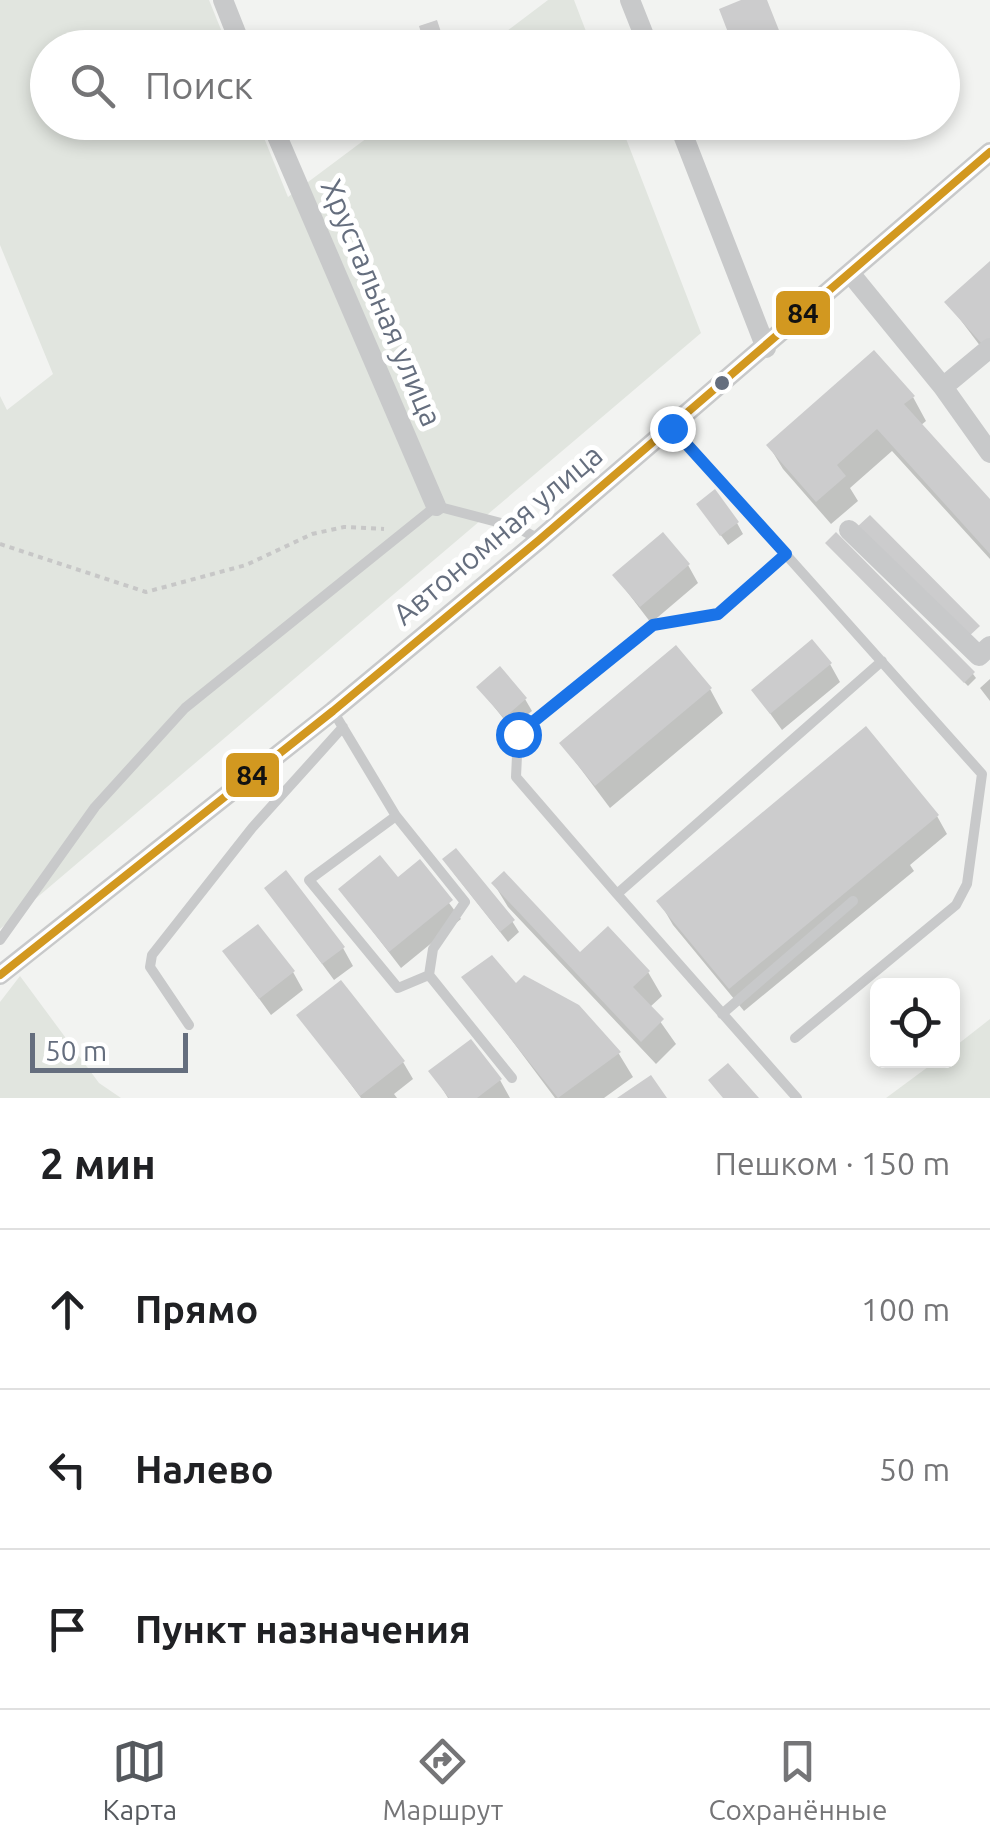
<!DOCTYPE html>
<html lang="ru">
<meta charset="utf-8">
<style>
body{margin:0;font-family:Ubuntu,sans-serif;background:#f2f2f2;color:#202124}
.controls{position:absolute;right:30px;bottom:30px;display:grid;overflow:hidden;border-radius:15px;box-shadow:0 5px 15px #0003}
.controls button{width:90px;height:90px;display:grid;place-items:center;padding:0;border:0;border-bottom:2px solid #e0e0e0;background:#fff;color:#202124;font:50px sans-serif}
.scale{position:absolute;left:30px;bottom:25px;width:158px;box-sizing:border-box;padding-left:10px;border:5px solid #656e7e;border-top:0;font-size:28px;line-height:35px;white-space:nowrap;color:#656e7e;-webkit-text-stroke:8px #fff;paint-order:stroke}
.stop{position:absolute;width:30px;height:30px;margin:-22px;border:8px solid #1a73e8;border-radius:50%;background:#fff}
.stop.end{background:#1a73e8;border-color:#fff;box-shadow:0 2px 10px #0008}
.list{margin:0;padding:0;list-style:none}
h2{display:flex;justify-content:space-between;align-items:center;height:130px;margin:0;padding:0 40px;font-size:42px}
h2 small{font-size:32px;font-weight:400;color:#757577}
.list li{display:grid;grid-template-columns:65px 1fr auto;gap:30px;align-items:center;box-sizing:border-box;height:160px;padding:0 40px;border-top:2px solid #e0e0e0}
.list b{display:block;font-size:38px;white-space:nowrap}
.list em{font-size:32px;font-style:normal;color:#757577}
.icon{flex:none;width:55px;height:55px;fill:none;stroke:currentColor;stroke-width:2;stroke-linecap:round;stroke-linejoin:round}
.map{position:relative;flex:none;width:990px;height:1098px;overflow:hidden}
.search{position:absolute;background:#fff;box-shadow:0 5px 15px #0003;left:30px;right:30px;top:30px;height:110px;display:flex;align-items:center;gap:25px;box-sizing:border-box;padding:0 35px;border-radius:55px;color:#757577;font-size:38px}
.sheet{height:610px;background:#fff}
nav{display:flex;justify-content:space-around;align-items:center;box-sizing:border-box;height:140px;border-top:2px solid #e0e0e0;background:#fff;font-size:28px;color:#757577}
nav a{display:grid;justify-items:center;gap:5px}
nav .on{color:#55595e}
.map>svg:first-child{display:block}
</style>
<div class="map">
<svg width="990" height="1098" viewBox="0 0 990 1098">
<rect width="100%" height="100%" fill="#f2f3f1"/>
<!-- green -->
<path fill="#e1e5df" d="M0,0H209L228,47L48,48V122L258,123L288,197L387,123H620L701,333L0,929V396L7,410L53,374L0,245Z
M548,0H574L592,47H486Z
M20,976L99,1083L121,1098H0V1002Z
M990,1019V1098H886L936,1061L952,1060L953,1048Z"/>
<!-- shadow -->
<path fill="#0003" d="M990,265V359L947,302Z
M913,397L926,421L920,426L990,503V559L892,451L850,488L858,501L831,524L783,469L769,446Z
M706,515L737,523L743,534L728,545Z
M831,548L973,674L976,678L968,686Z
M688,565L698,583L651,623L615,576Z
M830,664L840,682L782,730L754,691Z
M990,679V701L980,688Z
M479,688L525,699L532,711L511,728Z
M710,689L723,713L610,808L562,744Z
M937,816L947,834L910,865L914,871L744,1011L673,925L659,901Z
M419,863L461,919L401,968L341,890L398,880Z
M452,871L512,921L519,932L508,942Z
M494,884L580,956L648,972L662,996L650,1007L676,1044L656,1064L508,907Z
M267,889L343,948L353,966L334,980Z
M225,952L293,972L303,990L271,1015Z
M465,978L516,987L578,1007L619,1054L633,1077L604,1098H555Z
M300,1016L403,1062L413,1079L394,1094L397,1098H361Z
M432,1072L500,1080L510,1098H448Z"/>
<!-- building -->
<path fill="#cccccd" d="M741,0H767L786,48H734L719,9Z
M437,20L445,44L426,48L419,26Z
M990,261V339L983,345L944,302Z
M874,350L915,396L904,404L990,499V554L877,429L837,465L846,476L816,502L766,445Z
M715,489L739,522L720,536L696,504Z
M870,515L980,626L967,638L857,527Z
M663,532L690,564L640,607L612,575Z
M836,532L975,672L964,683L825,543Z
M812,639L832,663L770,714L751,690Z
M676,645L712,688L595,786L559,743Z
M500,666L527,698L504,718L476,687Z
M866,726L939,815L729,989L656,901Z
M456,848L515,920L500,932L442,859Z
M380,855L398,877L420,859L453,900L389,952L338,889Z
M286,870L345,947L322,964L264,888Z
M504,871L580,952L608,926L650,971L633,987L664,1019L641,1042L491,883Z
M258,924L295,971L259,999L222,951Z
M492,955L516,983L524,975L579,1005L621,1052L558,1098L461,977Z
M341,980L405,1061L360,1096L296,1015Z
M471,1039L502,1079L477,1098H449L428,1071Z
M728,1063L759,1098H723L708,1080Z
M651,1075L667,1098H617Z"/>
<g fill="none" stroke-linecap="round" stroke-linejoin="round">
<!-- path -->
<path stroke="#c7c7c7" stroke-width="4" stroke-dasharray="5 5" stroke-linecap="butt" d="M0,544L146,592L246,565L312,534L344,527L384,529"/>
<!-- lane -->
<path stroke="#c8c9ca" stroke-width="10" d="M673,428L982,774L967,884L956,905L795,1038
M786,555L718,614L653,625L518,734L516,777L617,894L882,661
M333,711L396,816L465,902L433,949L429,975L512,1078
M396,816L309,880L398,988L429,975
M617,894L797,1098
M0,940L95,807L185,708L436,506L516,527L539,539
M722,1014L853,901
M189,1025L150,967L152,955L252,828L343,727"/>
<!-- street -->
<path stroke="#c8c9ca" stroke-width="20" d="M223,0L242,48
M630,0L649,48
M271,122L436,506
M678,122L766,348
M850,273L943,387L990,348
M943,387L990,453
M849,530L979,656L990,646
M0,975L333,711L539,540L990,152"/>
<defs>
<path id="bus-1" d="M0,975L333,711L539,540L990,152"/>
</defs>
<!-- bus-1 casing -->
<use href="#bus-1" stroke="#fff" stroke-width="15"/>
<!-- bus-1 -->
<use href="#bus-1" stroke="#d29820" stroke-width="8"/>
</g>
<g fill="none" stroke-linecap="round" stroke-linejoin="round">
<!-- route -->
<path stroke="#1a73e8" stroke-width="12" d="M518,734L653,625L718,614L786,554L672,428"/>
</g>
<!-- markers -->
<circle fill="#656e7e" stroke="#fff" stroke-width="4" cx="722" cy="383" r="9"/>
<g text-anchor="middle" stroke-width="10" stroke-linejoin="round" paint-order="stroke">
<!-- street labels -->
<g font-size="30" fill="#656e7e" stroke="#fff">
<text transform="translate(381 303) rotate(67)" y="10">Хрустальная улица</text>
<text transform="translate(498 535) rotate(-40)" y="10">Автономная улица</text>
</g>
</g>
<g stroke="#fff" stroke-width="4">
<rect x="774" y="289" width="58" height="48" rx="10" fill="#d29820"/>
<rect x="224" y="751" width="57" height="48" rx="10" fill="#d29820"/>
</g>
<g font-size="28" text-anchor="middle" font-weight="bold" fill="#111">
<text x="803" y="323">84</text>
<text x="252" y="785">84</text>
</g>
</svg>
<div class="controls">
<button><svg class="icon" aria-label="locate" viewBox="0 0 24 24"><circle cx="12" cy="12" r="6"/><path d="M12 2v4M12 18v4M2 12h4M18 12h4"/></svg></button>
</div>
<div class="scale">50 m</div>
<div class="stop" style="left:518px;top:734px"></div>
<div class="stop end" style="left:672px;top:428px"></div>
<div class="search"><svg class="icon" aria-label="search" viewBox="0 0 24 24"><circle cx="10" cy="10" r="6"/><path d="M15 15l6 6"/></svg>Поиск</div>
</div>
<section class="sheet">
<h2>2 мин<small>Пешком · 150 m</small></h2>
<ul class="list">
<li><svg class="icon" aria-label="ahead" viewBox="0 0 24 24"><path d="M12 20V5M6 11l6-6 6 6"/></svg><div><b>Прямо</b></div><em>100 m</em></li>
<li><svg class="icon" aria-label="left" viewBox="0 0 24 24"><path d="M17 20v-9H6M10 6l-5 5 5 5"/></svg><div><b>Налево</b></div><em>50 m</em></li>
<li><svg class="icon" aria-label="arrive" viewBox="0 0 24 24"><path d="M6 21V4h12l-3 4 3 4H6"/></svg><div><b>Пункт назначения</b></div></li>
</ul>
</section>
<nav>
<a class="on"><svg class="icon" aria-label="map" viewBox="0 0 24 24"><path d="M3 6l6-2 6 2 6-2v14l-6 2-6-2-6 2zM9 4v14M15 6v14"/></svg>Карта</a>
<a><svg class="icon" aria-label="directions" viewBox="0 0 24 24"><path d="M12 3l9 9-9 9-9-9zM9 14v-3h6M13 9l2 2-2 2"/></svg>Маршрут</a>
<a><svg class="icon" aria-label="saved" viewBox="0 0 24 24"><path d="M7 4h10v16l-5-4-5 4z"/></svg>Сохранённые</a>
</nav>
